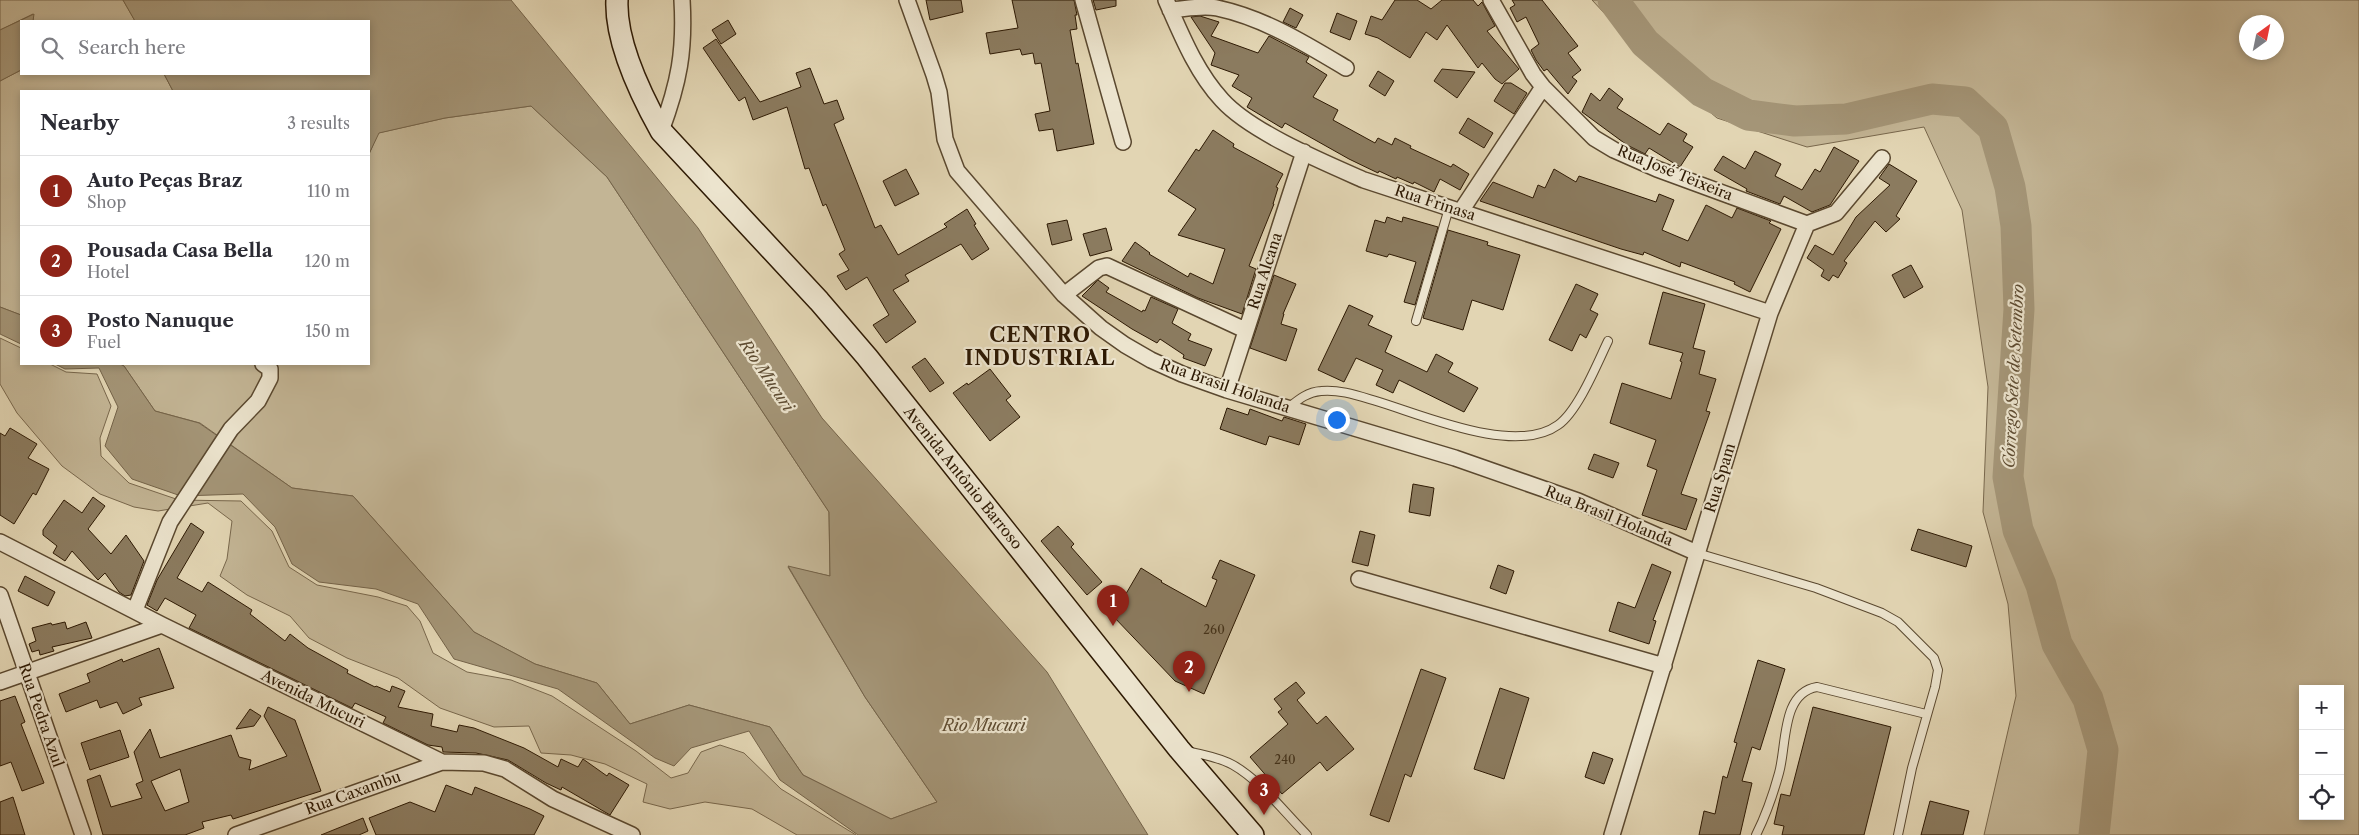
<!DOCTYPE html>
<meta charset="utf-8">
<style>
body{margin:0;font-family:"Libre Caslon Text",serif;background:#f2f2f3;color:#2b2b33}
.controls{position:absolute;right:15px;bottom:15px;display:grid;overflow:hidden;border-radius:0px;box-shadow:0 2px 8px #0003}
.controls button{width:45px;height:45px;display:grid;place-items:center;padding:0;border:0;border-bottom:1px solid #e1e1e2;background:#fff;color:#2b2b33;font:25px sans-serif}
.compass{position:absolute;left:2239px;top:15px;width:45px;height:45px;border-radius:50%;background:#fff;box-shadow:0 2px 8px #0003;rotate:33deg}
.you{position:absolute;left:1336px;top:419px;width:18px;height:18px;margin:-12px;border:4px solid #fff;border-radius:50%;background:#1a73e8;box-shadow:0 0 0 8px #1a73e833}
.badge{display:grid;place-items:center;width:32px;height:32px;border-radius:50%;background:#8f2418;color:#fff;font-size:16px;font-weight:700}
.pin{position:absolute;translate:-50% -41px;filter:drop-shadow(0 1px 2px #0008)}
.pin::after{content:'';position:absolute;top:26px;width:18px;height:15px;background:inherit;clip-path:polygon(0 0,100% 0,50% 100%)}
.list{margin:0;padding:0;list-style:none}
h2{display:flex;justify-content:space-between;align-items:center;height:65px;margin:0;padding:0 20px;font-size:21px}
h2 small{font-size:16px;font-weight:400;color:#7c7c81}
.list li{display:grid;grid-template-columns:32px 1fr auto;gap:15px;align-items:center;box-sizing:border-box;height:70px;padding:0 20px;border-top:1px solid #e1e1e2}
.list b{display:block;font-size:19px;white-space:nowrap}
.list p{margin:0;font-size:16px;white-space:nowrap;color:#7c7c81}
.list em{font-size:16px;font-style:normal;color:#7c7c81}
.icon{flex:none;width:28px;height:28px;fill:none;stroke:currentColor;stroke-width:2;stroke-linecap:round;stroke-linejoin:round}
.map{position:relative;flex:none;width:2359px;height:835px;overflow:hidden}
.search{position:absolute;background:#fff;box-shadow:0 2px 8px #0003;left:20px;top:20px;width:350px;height:55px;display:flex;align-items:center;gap:12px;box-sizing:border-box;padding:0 18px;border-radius:0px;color:#7c7c81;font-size:19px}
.panel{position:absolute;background:#fff;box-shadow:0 2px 8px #0003;left:20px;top:90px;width:350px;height:275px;border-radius:0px}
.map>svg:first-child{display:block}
</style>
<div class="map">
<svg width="2359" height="835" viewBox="0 0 2359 835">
<rect width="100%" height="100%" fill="#e2d5b3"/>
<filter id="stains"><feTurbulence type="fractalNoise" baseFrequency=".004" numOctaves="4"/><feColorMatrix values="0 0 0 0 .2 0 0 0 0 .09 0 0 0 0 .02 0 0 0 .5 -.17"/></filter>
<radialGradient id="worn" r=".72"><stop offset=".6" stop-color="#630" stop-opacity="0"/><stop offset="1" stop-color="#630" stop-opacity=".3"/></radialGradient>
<!-- green -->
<path fill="#c3b595" stroke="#78674c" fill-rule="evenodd" d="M0,0H123L135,21H33V14L0,30Z
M1592,0H2359V835H1984L2016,696L2008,604L1983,512L1988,387L1962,210L1924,127L1807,147L1717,118L1648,60ZM2246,22H2276V52H2246ZM2303,689H2340V816H2303Z
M21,70V74H164L173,91H21V315L0,307V81Z
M531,106L607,177L829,512L830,576L788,567L865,697L937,802L891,819L803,775L770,727L689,705L630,724L597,683L535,664L474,632L353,496L292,488L200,423L155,411L124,366L120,364H369V154L378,133L445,118Z
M0,338L21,348V364H50L66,372L97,374L111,406L100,438L101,456L129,483L179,500L241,501L272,531L289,567L317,585L378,597L407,606L420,621L433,653L467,672L511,680L552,696L636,751L671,778L688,773L701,752L720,745L744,753L781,789L856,835H797L752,809L705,802L670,809L643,802L647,784L605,764L571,755L541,753L529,726L494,727L440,708L398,678L347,658L309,638L290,616L247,595L220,576L227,559L232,521L208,503L158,511L134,507L100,494L62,466L17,413L0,384Z"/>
<!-- water -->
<path fill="#a49577" stroke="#746349" d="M123,0H511L698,228L822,418L1047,672L1148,835H858L780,780L749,731L691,748L674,766L655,758L558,689L454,659L418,604L376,589L319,582L292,564L275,527L243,494L181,496L132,479L105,446L118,407L99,368L65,369L55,364H120L124,366L155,411L199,423L292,488L353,496L474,632L535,664L597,683L630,724L689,705L770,727L803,775L891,819L937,802L865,697L788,566L830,576L829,512L607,177L531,106L445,118L379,133L369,154V91H173L164,74H369V21H135Z
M34,14L33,21H21V70L0,81V30Z
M0,307L21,315V344L0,334Z"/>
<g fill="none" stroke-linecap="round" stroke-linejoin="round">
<!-- river -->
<path stroke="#a49577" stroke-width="31" d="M1613,0L1645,43L1702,92L1748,115L1795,121L1846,119L1932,99L1965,102L1993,128L2010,187L2016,226L2019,309L2008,477L2018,530L2041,585L2057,644L2088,699L2103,750L2094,835"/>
</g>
<!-- building -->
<path fill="#8b7b5f" stroke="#2d1903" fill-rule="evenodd" d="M926,0H961L963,12L930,20Z
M1012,0H1074L1077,15H1075L1077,29L1070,30L1076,64L1078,63L1094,144L1057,151L1053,129L1039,131L1035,114L1050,111L1041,63L1035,64L1033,53L1022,55L1020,49L990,54L986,33L1018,28Z
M1093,0H1116V6L1096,10Z
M1395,0H1417L1431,9L1442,0H1473L1478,6L1482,2L1495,26L1487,31L1519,69L1502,84L1495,79L1482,63L1478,68L1447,25L1437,40L1426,32L1410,58L1378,38L1365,34L1371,16L1382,20Z
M1512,0H1542L1578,46L1568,53L1581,70L1572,77L1577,81L1568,94L1547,69L1544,71L1536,60L1531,50L1539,44L1526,17L1517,22L1510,8L1515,5Z
M1290,8L1303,15L1296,28L1283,22Z
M1337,13L1357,21L1350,40L1330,32Z
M1200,16L1219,22L1211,36L1258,53L1269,36L1309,57L1306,62L1327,75L1313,97L1338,110L1333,120L1375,143L1378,138L1392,145L1395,138L1411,146L1410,148L1451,167L1453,164L1469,174L1460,190L1440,179L1434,192L1414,182L1413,184L1397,177L1396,179L1379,171L1378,173L1349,159L1285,123L1282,128L1247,107L1252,98L1232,86L1239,75L1211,65L1215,53L1191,17Z
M728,20L736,34L721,44L712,30Z
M716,39L760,102L801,87L796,73L810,68L824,104L837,100L844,119L834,124L875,228L881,225L898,255L947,227L944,224L967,209L976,224L974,225L989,249L972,260L961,244L905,275L909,281L893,290L916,322L886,343L873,325L889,315L867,277L846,290L837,276L849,270L839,254L845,250L826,204L823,206L809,168L805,169L787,107L753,120L745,97L739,101L703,48Z
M1442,69L1475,72L1457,98L1434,81Z
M1378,71L1394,81L1385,96L1369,86Z
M1505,83H1511L1527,93L1514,114L1494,101Z
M1609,88L1623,99L1617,108L1660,135L1668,123L1687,134L1683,141L1693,147L1680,167L1649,148L1645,154L1627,145L1582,112L1591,93L1600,101Z
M1468,118L1493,133L1484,148L1459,133Z
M1213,130L1234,144L1233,147L1283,174L1276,187L1278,188L1273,204H1274L1249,266L1256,269L1242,314L1198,298L1122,261L1135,242L1150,253L1149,254L1188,277L1190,273L1213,284L1225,249L1178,235L1196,209L1168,191L1196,149L1199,151Z
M1834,147L1859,161L1830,205L1812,212L1784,196L1780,204L1746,191L1747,189L1714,170L1723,156L1745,169L1755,151L1781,164L1775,176L1802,190L1815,169L1820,172Z
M1889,164L1917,181L1896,216L1900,219L1886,232L1875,221L1844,261L1847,263L1838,278L1833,275L1829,281L1821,276L1824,270L1807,258L1815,245L1833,255L1856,217L1890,185L1879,178Z
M906,169L919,194L895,206L883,181Z
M1554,169L1576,182L1579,176L1656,202L1659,194L1674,200L1662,230L1688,241L1706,205L1732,218L1737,208L1771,221L1769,223L1781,229L1750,292L1734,284L1735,282L1681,262L1680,267L1644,252L1643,255L1621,249L1480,201L1493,182L1533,198L1538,185L1545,188Z
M1387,217L1402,222L1403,217L1438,227L1415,305L1404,302L1416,262L1389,254L1387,257L1366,251L1375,220L1385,223Z
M1067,220L1072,240L1052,245L1047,224Z
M1106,228L1112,250L1090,256L1083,234Z
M1448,230L1488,242L1487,245L1520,255L1503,310L1472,300L1463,330L1423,318Z
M1911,265L1923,287L1904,298L1892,275Z
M1274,275L1296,284L1283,314H1284L1281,324L1297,329L1286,361L1250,348Z
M1098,280L1109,288L1106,292L1142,312L1143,310L1145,311L1151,297L1178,309L1172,323L1191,334L1188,340L1212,349L1205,366L1183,358L1184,355L1160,339L1157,343L1132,329L1082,296Z
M1576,284L1598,294L1590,310L1598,314L1586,338L1580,334L1572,351L1549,340Z
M1663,292L1705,304L1693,348L1705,351L1699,374L1716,379L1706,411L1710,412L1681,494L1697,499L1686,530L1642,515L1657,470L1647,466L1656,440L1610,423L1622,383L1671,399L1682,362L1680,361L1683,353L1649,344Z
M1349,305L1373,316L1368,325L1392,336L1385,352L1427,372L1436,354L1453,363L1448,372L1478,388L1464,412L1399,380L1393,393L1376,385L1383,370L1356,358L1344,382L1318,370Z
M925,358L944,383L930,392L912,367Z
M990,369L1011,396L1006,400L1020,417L990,441L953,393L967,383L968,385Z
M1227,408L1248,415L1250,409L1282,421L1284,417L1306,424L1299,445L1269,436L1266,445L1220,429Z
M10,428L37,444L28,458L49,469L36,495L33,493L14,524L0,515V433L5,436Z
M1594,454L1619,463L1613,478L1588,469Z
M1413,484L1434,488L1430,516L1409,512Z
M93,497L105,506L88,529L111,554L126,535L144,561L131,595L125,596L119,592L105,573L98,580L72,551L65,561L53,553L57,546L43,535V530L64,500L82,513Z
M191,523L204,532L177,578L202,592L208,582L252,610L250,614L285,641L290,634L308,648L348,670L347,673L375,687L376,686L390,692L392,686L405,691L398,707L433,714L431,726L457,732L459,725L474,728L524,748L558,767L561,759L578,767L583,759L607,776L609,773L629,785L610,815L562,787L561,790L546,783L508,760L476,753L443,752L442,747L428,745L383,723L386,717L355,703L352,708L189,628L196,615L165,598L157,611L147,605L157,580Z
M1058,526L1074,544L1071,547L1102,582L1087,595L1041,541Z
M1918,529L1972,546L1966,567L1911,550Z
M1360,531L1375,535L1368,566L1352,562Z
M1220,560L1255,575L1204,694L1175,681L1113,616L1141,568L1162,581L1161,582L1206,607L1217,580L1212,578Z
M1652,564L1671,572L1653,620L1656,621L1649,644L1609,631L1618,602L1635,608Z
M1498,565L1514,571L1506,594L1490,588Z
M25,576L55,592L48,606L18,591Z
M65,622L67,629L86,622L92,638L52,647L54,651L40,655L39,650L32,652L29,644L36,641L32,628L51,623L52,625Z
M159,648L174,688L139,698L142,705L123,714L117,702L100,708L97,700L66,712L59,694L90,682L87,674L122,659L123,662Z
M1758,660L1785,669L1760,750L1752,747L1742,781L1752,783L1740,835H1699L1704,811L1715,814L1723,776L1727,778L1737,743L1734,742Z
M1421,669L1446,678L1411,777L1405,774L1389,822L1370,815Z
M1296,682L1305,693L1297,700L1317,724L1326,716L1354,749L1327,771L1320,762L1282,794L1250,757L1288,724L1278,712L1282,709L1274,699Z
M1500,688L1529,698L1504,779L1474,769Z
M15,696L25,722L21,724L44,783L22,791L11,762L0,766V701Z
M268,707L295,720L321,791L233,819L231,815L202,822L204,828L185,835H103L87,780L100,775L111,807L142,798L136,784L143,781L134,752L150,729L160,758L231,735L239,757L251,760L249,770L287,756L264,716ZM180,769L189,802L165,811L151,781Z
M1813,707L1891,727L1864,835H1782L1784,826L1774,824L1781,794L1790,796Z
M250,709L261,716L254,726L236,729Z
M120,730L129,757L90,770L81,743Z
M1593,752L1613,759L1604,784L1585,777Z
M446,785L472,795L475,787L530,809L544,816L534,835H376L369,818L410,802L435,812Z
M13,797L25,835H0V802Z
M1930,801L1969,811L1963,835H1921Z
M363,818L368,831L359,835H321Z"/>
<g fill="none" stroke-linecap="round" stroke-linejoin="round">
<defs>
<path id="service" d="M1416,321L1449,208
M1288,408C1298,400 1307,392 1321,391C1339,389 1359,396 1376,401C1423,415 1515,456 1558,425C1578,411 1597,364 1608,341
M1697,553L1816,588L1882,613L1898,622L1934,658L1938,670L1935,687L1912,768L1898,835
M1188,751C1203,755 1219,757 1233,765C1261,781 1284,812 1307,835
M1756,835C1766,815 1773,795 1779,773C1787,745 1781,693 1817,687L1926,714"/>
<path id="minor" d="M907,0L934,75L939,92L945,139L957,171L1064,295L1101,328L1125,345L1151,360L1182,374L1227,390L1455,458L1578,501L1697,553
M1083,0L1123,142
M1166,0C1181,34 1196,72 1222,100C1251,132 1323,162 1364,180L1770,313
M1491,0L1533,74L1543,87L1594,138L1614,150L1657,169L1807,224
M1170,10C1185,9 1202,5 1217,8C1264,18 1306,44 1346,68
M661,131C679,83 685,51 682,0
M1461,211L1543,87
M1064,295L1099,268L1107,266L1245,330
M1227,390L1304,152
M0,542L162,625L442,762L484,763L505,769L553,799L632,835
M1359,579L1664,666
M0,595L83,835
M135,610L170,522L231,429L258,401L270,378V369L263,364
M0,682L162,625
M236,835L442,762
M1612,835L1770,313L1807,224L1836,213L1882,158"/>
<path id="secondary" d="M617,0C615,42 641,95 661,131L819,301L867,357L1179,749L1253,835"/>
</defs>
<!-- service casing -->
<use href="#service" stroke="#5a482f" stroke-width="10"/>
<!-- minor casing -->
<use href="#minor" stroke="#5a482f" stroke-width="18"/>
<!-- secondary casing -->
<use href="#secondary" stroke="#2d1903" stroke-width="24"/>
<!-- service -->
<use href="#service" stroke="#ece4ce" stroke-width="8"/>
<!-- minor -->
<use href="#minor" stroke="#ece4ce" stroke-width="15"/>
<!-- secondary -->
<use href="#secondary" stroke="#ece4ce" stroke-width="21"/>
</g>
<g text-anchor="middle" stroke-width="4.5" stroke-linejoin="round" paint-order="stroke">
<!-- number labels -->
<g font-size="12" fill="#44321a">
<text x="1214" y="634">260</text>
<text x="1285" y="764">240</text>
</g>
<!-- street labels -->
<g font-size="15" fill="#2d1903" stroke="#ece4ce">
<text transform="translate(1675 173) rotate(22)" y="5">Rua José Teixeira</text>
<text transform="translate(1435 203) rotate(18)" y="5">Rua Frinasa</text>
<text transform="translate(1265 271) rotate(-72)" y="5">Rua Alcana</text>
<text transform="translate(1225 386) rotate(19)" y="5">Rua Brasil Holanda</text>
<text transform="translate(963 478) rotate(51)" y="5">Avenida Antônio Barroso</text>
<text transform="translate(1720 478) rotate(-73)" y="5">Rua Spam</text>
<text transform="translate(1609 516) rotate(22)" y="5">Rua Brasil Holanda</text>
<text transform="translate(313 699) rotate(26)" y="5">Avenida Mucuri</text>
<text transform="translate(41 715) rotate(71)" y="5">Rua Pedra Azul</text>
<text transform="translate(353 793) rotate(-20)" y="5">Rua Caxambu</text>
</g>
<!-- water labels -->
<g font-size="16" font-style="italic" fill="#5d4b31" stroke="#ece4ce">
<text transform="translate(767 375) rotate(56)" y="6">Rio Mucuri</text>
<text transform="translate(2013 376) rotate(-87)" y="6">Córrego Sete de Setembro</text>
<text x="984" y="731">Rio Mucuri</text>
</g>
<!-- district labels -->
<g font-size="20" font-weight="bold" letter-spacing="1" fill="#2d1903" stroke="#ece4ce">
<text x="1040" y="342">CENTRO<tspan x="1040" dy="23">INDUSTRIAL</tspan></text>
</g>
</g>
<rect width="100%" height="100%" filter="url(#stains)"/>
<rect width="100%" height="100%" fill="url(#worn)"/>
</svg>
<div class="controls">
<button>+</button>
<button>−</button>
<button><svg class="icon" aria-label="locate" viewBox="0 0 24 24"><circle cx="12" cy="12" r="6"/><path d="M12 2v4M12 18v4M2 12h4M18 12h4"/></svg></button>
</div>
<svg class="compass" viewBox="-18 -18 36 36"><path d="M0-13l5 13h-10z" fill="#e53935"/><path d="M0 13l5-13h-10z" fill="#7c7c81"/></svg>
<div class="you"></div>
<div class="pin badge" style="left:1113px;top:626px">1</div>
<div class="pin badge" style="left:1189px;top:692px">2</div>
<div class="pin badge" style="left:1264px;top:815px">3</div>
<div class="search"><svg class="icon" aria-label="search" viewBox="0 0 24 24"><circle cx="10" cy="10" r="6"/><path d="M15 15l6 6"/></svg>Search here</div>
<section class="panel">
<h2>Nearby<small>3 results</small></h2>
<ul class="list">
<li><span class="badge">1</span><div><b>Auto Peças Braz</b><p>Shop</p></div><em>110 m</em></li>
<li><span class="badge">2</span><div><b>Pousada Casa Bella</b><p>Hotel</p></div><em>120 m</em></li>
<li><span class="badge">3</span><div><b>Posto Nanuque</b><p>Fuel</p></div><em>150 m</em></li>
</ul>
</section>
</div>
